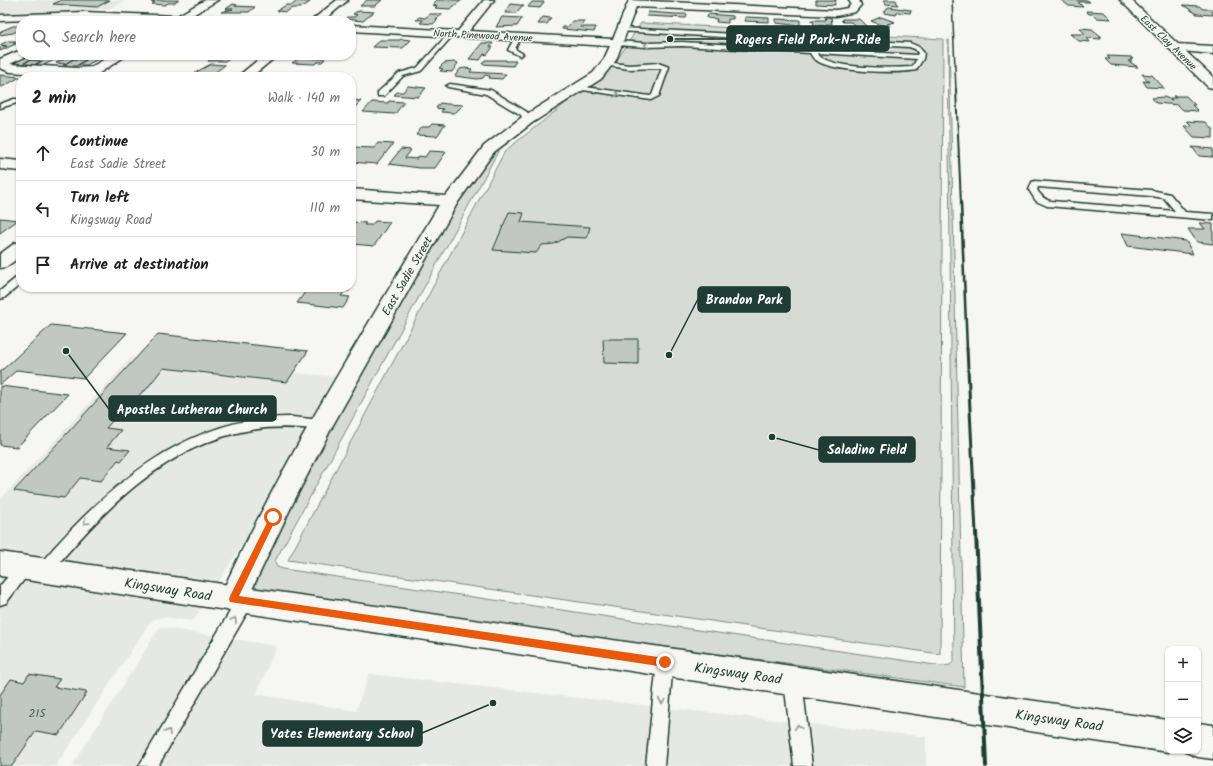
<!DOCTYPE html>
<meta charset="utf-8">
<style>
body{margin:0;font-family:Kalam,sans-serif;background:#f2f2f2;color:#202124}
.controls{position:absolute;right:12px;bottom:12px;display:grid;overflow:hidden;border-radius:8px;box-shadow:0 1px 3px #0004}
.controls button{width:36px;height:36px;display:grid;place-items:center;padding:0;border:0;border-bottom:1px solid #e0e0e0;background:#fff;color:#202124;font:20px sans-serif}
.stop{position:absolute;width:12px;height:12px;margin:-9px;border:3px solid #ea580c;border-radius:50%;background:#fff}
.stop.end{background:#ea580c;border-color:#fff;box-shadow:0 1px 4px #0008}
.list{margin:0;padding:0;list-style:none}
h2{display:flex;justify-content:space-between;align-items:center;height:52px;margin:0;padding:0 16px;font-size:17px}
h2 small{font-size:13px;font-weight:400;color:#757577}
.list li{display:grid;grid-template-columns:26px 1fr auto;gap:12px;align-items:center;box-sizing:border-box;height:56px;padding:0 16px;border-top:1px solid #e0e0e0}
.list b{display:block;font-size:15px;white-space:nowrap}
.list p{margin:0;font-size:13px;white-space:nowrap;color:#757577}
.list em{font-size:13px;font-style:normal;color:#757577}
.icon{flex:none;width:22px;height:22px;fill:none;stroke:currentColor;stroke-width:2;stroke-linecap:round;stroke-linejoin:round}
.map{position:relative;flex:none;width:1213px;height:766px;overflow:hidden}
.search{position:absolute;background:#fff;box-shadow:0 1px 3px #0004;left:16px;top:16px;width:340px;height:44px;display:flex;align-items:center;gap:10px;box-sizing:border-box;padding:0 14px;border-radius:16px;color:#757577;font-size:15px}
.panel{position:absolute;background:#fff;box-shadow:0 1px 3px #0004;left:16px;top:72px;width:340px;height:220px;border-radius:16px}
.map>svg:first-child{display:block}
</style>
<div class="map">
<svg width="1213" height="766" viewBox="0 0 1213 766">
<rect width="100%" height="100%" fill="#f6f6f2"/>
<filter id="ink" filterUnits="userSpaceOnUse"><feTurbulence type="fractalNoise" baseFrequency=".025" numOctaves="2"/><feDisplacementMap in="SourceGraphic" scale="8" xChannelSelector="R" yChannelSelector="G"/><feConvolveMatrix kernelMatrix="1 2 1 2 8 2 1 2 1" color-interpolation-filters="sRGB"/></filter>
<g filter="url(#ink)">
<!-- built -->
<path fill="#e6e8e4" d="M0,0H127L108,9L0,17Z
M132,357L337,377L260,516L217,584L0,551V500Z
M0,576L202,607L193,621L163,617L154,619L148,625L56,766H0Z
M160,627L277,646L256,694L356,711L369,674L926,737V766H72Z"/>
<!-- green -->
<path fill="#d6dbd6" stroke="#7a8c85" d="M641,23L943,39L940,654L288,560L505,151L614,65Z
M948,40H949L964,687L527,628L253,589L293,504L333,426L458,202L496,150L533,121L548,112L499,150L275,561L277,567L283,569L942,666L950,665L954,661Z"/>
<!-- building -->
<path fill="#c1c8c3" stroke="#1f3d34" d="M62,0H110L97,7L53,4Z
M155,0H179L174,3H168L165,5L152,4L155,2H151Z
M367,0H382L375,6H360Z
M437,0H462L450,9L435,8L437,6L432,5Z
M816,0H836V1H835V5L816,4Z
M884,0H896L898,5L886,4Z
M1061,0H1087L1090,2H1078L1083,7L1069,6Z
M297,1L310,2L304,6L299,8H292L286,12L277,11L286,5H292Z
M532,2H544L540,8L528,7Z
M233,4L237,5L235,6L255,7L249,12H221L233,9H226Z
M510,4L520,5H524L521,7L516,13H505Z
M1183,5L1199,6L1203,9H1212L1213,15L1197,14Z
M889,7L911,10L910,13L897,12L896,15L884,13L887,8Z
M1086,11L1104,12L1111,19L1097,18L1093,14H1089Z
M356,12L359,11L374,12L363,21L345,19L347,17H354L357,15L353,14Z
M648,12L675,14H687L686,18L647,16Z
M430,14H443L436,19H438L433,24L420,23L423,20H416L419,17L425,18Z
M708,14L733,16V19H728V23L716,22L717,19L707,18Z
M502,17L522,18L517,26L496,27Z
M543,17L551,18L547,24H538Z
M745,17L769,18V22L745,21Z
M825,17H831L832,24H826L827,26L814,25L813,21H811V20H826Z
M881,17L895,22L887,24L890,26L886,27L871,21Z
M776,19L800,20V26L776,23Z
M842,19H859L867,27H856L851,22H843L841,20H843Z
M572,21H584L581,27H596L594,32L562,29L563,27H568Z
M13,26H21V29L13,33L0,35V33L2,31H1Z
M1080,28L1092,29L1102,37H1099L1101,39L1087,38L1090,42L1079,41L1070,34H1085Z
M401,39L411,40L403,48L372,47L380,40H400Z
M8,41H16L13,43H18L0,51V48L7,46L0,45Z
M482,43H493L490,47H493L487,55L484,54L480,60L469,59Z
M215,55H234L225,61H208Z
M304,55H317L313,58L325,59L322,62H317L315,64L292,63Z
M27,56L35,57L21,65L12,64Z
M70,56H78L65,64L56,63Z
M1107,56L1131,57L1133,59H1130L1132,61H1128L1138,67L1111,65L1105,59H1110Z
M91,57L100,58L87,65H78Z
M48,58L56,59L42,66H33Z
M74,59L86,60L76,66L63,65Z
M29,60L41,61L30,67H17Z
M485,60H506V61H516L513,66L482,64Z
M454,62L458,63L452,72L440,71L443,69L439,68L444,63Z
M211,64L225,65L209,77H190L198,71Z
M465,68L472,69L470,72L506,74L502,79L489,78L490,76L485,75L483,78L477,79L455,76L460,69Z
M282,73L294,74H299L294,77H274Z
M1142,74L1152,75L1164,88L1147,87L1143,81L1149,82Z
M0,75L20,77L2,87L0,86Z
M408,86L426,88L418,97L394,95L397,92H403Z
M1173,96H1186L1195,105H1192L1198,111L1183,110L1178,105L1156,103L1152,98L1164,97L1172,100L1170,98H1176Z
M351,100L361,101L355,107H351Z
M389,101L404,102L395,114L363,112L372,102L388,103Z
M440,103L447,104L463,105L455,113L441,112L443,109L436,108Z
M1187,121L1206,122L1213,130V138L1194,137L1184,126H1192Z
M432,124L445,125L437,136L416,135L422,127H429Z
M378,143L393,144L377,164L351,162V147L374,148Z
M1192,147L1213,149V157L1199,156Z
M401,149L411,150L405,158L417,159L419,156L425,157L429,151L446,152L435,168H420L389,164Z
M509,212L524,213L521,222L590,227L587,238L567,237L554,244L542,245L536,253L493,250Z
M0,218L18,220L0,233Z
M375,221L390,222L374,246L353,244L351,246V222L366,223L364,225H372Z
M1200,223L1213,224V244L1197,242L1188,229H1205Z
M1122,233L1186,241L1193,254L1128,246Z
M309,287H350L349,291H345L341,296L350,297L343,308L297,303Z
M51,325L127,333L84,378L17,370L0,385V372Z
M158,334L308,351L287,382L163,368L145,391H143L133,403L129,402L106,428L121,430L107,447L130,450L121,461L118,460L101,481L80,478L64,498L14,491Z
M603,339H638V364L604,363Z
M0,386L68,394L17,447L0,445Z
M29,674L60,679L54,687L87,692L59,735L36,731L12,766H0V695L11,679L24,682Z"/>
<g fill="none" stroke-linecap="round" stroke-linejoin="round">
<defs>
<path id="service" d="M621,28L910,43L919,47L924,53L923,59L916,70C897,74 831,72 816,60C813,59 812,56 810,53L682,46L646,47L616,45L613,43L616,41L646,43L682,42L809,49V42L619,31V29ZM815,42L909,47L915,49L918,53L917,55L816,49ZM817,53L917,59L912,67C893,68 827,70 817,53Z
M449,33L454,34L421,71L403,76L384,96H378V92L399,73L417,68Z
M518,35L521,37L515,49L523,54L520,56L508,50L515,37Z
M606,62L629,65L658,63L669,67L659,96L651,100L576,89V87L578,86L650,96L652,95L662,68L629,69L604,65L603,64Z
M450,84L491,90L527,112L531,120L527,122H524L521,115L486,94L448,87L446,86Z
M14,99H17V103L0,108V104Z
M1035,181L1151,190L1170,194L1185,212L1213,214V220L1047,206L1036,201L1029,190L1032,182ZM1038,187L1151,196L1164,198L1175,211L1051,201C1045,200 1041,196 1037,190Z
M21,276V284L4,298L0,299V291L17,277Z
M292,417L321,420L325,422L327,425L325,428L321,430C297,427 275,426 251,430C166,444 101,512 49,575L44,577L39,575L36,570L39,565C103,490 186,415 292,417Z
M25,560L30,562L33,567L30,572L6,603L0,605V586L20,562Z
M245,594L251,596L253,601L251,606L158,766H139L239,596Z
M665,654L671,656L673,662L664,766H646L657,662L659,656Z
M793,673L799,675L802,681L812,766H794L784,681L787,675Z"/>
<path id="minor" d="M205,0H218L191,16L220,18L225,21H147L85,18L0,21V15L85,12L177,16Z
M337,0H348L323,21H311Z
M484,0H494L469,31L613,39L629,0L836,10L848,8L851,4L849,0H859L861,5L855,12L836,16L636,7L616,60L601,79L532,123L494,152L458,202L333,425L293,503L243,608L233,612L223,608L219,599C281,462 363,334 439,205L351,199V189L446,196L484,146L522,117L593,73L604,59L610,46L351,31V25L458,31Z
M1175,44L1213,46V54L1171,50L1169,48L1171,46Z
M21,50V55H26L25,57L10,64L77,68L91,67L112,55H127L98,74C74,80 36,73 10,72L0,68V59Z
M264,55H278L251,77H237Z
M0,159L21,161V171L0,169Z
M21,242V256L6,267L0,268V254L15,243Z"/>
<path id="tertiary" d="M1120,0H1131L1213,77V88L1208,87Z
M0,552L1168,720V751H1171L1168,752L0,576Z
M1198,723L1213,725V759L1198,757L1186,752L1198,751Z"/>
</defs>
<!-- service casing -->
<use href="#service" stroke="#1f3d34" stroke-width="3"/>
<!-- minor casing -->
<use href="#minor" stroke="#1f3d34" stroke-width="3"/>
<!-- tertiary casing -->
<use href="#tertiary" stroke="#1f3d34" stroke-width="3"/>
<!-- service -->
<use href="#service" fill="#f6f6f2" fill-rule="evenodd"/>
<!-- minor -->
<use href="#minor" fill="#f6f6f2" fill-rule="evenodd"/>
<!-- tertiary -->
<use href="#tertiary" fill="#f6f6f2" fill-rule="evenodd"/>
<!-- rail-far4 -->
<path stroke="#1f3d34" stroke-width="1.5" d="M952,0L956,90"/>
<!-- rail-far3 -->
<path stroke="#1f3d34" stroke-width="2" d="M956,89L961,204"/>
<!-- rail-far2 -->
<path stroke="#1f3d34" stroke-width="2.5" d="M961,203L967,349"/>
<!-- rail-far1 -->
<path stroke="#1f3d34" stroke-width="3" d="M967,348L976,533"/>
<!-- rail -->
<path stroke="#1f3d34" stroke-width="4" d="M976,532L986,766"/>
</g>
<!-- one-way arrows -->
<defs><path id="oneway-chevron" d="M-2-3.5L2.5 0L-2 3.5" fill="none" stroke-width="1.6" stroke-linecap="round" stroke-linejoin="round"/></defs>
<g stroke="#8a9a93">
<use href="#oneway-chevron" transform="translate(647 45) rotate(-178)"/>
<use href="#oneway-chevron" transform="translate(616 94) rotate(8)"/>
<use href="#oneway-chevron" transform="translate(86 522) rotate(135)"/>
<use href="#oneway-chevron" transform="translate(234 620) rotate(-60)"/>
<use href="#oneway-chevron" transform="translate(662 701) rotate(96)"/>
<use href="#oneway-chevron" transform="translate(798 727) rotate(-97)"/>
<use href="#oneway-chevron" transform="translate(168 732) rotate(-60)"/>
</g>
</g>
<!-- route -->
<path fill="#ea580c" d="M273,514L277,517L239,596L665,658L668,659L670,662L668,666L665,667L230,602L229,599L230,596L271,515Z"/>
<g text-anchor="middle" stroke-width="3" stroke-linejoin="round" paint-order="stroke">
<!-- far-street labels -->
<g font-size="10" fill="#1f3d34" stroke="#f6f6f2">
<text transform="translate(483 35) rotate(3)" y="4">North Pinewood Avenue</text>
<text transform="translate(1169 42) rotate(44)" y="4">East Clay Avenue</text>
</g>
<!-- street labels -->
<g font-size="12" fill="#1f3d34" stroke="#f6f6f2">
<text transform="translate(407 276) rotate(-60)" y="4">East Sadie Street</text>
</g>
<!-- near-number labels -->
<g font-size="12" fill="#486058">
<text x="37" y="717">215</text>
</g>
<!-- near-street labels -->
<g font-size="14" fill="#1f3d34" stroke="#f6f6f2">
<text transform="translate(168 589) rotate(9)" y="5">Kingsway Road</text>
<text transform="translate(738 673) rotate(8)" y="5">Kingsway Road</text>
<text transform="translate(1059 720) rotate(8)" y="5">Kingsway Road</text>
</g>
</g>
<!-- callouts -->
<path fill="none" stroke="#1f3d34" stroke-width="1.5" d="M670 39L727 39M669 355L698 299M66 351L109 409M772 437L819 450M493 703L422 733"/>
<g fill="#1f3d34" stroke="#f6f6f2" stroke-width="1.5">
<circle cx="670" cy="39" r="4"/>
<circle cx="669" cy="355" r="4"/>
<circle cx="66" cy="351" r="4"/>
<circle cx="772" cy="437" r="4"/>
<circle cx="493" cy="703" r="4"/>
</g>
<g fill="#1f3d34" stroke="#1f3d34" stroke-width="1.5">
<rect x="727" y="26" width="162" height="25" rx="4"/>
<rect x="698" y="287" width="92" height="25" rx="4"/>
<rect x="109" y="396" width="167" height="25" rx="4"/>
<rect x="819" y="437" width="96" height="25" rx="4"/>
<rect x="263" y="721" width="159" height="25" rx="4"/>
</g>
<g font-size="13" text-anchor="middle" font-weight="bold" fill="#fff">
<text x="808" y="44">Rogers Field Park-N-Ride</text>
<text x="744" y="304">Brandon Park</text>
<text x="192" y="414">Apostles Lutheran Church</text>
<text x="867" y="454">Saladino Field</text>
<text x="342" y="738">Yates Elementary School</text>
</g>
</svg>
<div class="controls">
<button>+</button>
<button>−</button>
<button><svg class="icon" aria-label="layers" viewBox="0 0 24 24"><path d="M12 4l9 5-9 5-9-5zM3 14l9 5 9-5"/></svg></button>
</div>
<div class="stop" style="left:273px;top:517px"></div>
<div class="stop end" style="left:665px;top:662px"></div>
<div class="search"><svg class="icon" aria-label="search" viewBox="0 0 24 24"><circle cx="10" cy="10" r="6"/><path d="M15 15l6 6"/></svg>Search here</div>
<section class="panel">
<h2>2 min<small>Walk · 140 m</small></h2>
<ul class="list">
<li><svg class="icon" aria-label="ahead" viewBox="0 0 24 24"><path d="M12 20V5M6 11l6-6 6 6"/></svg><div><b>Continue</b><p>East Sadie Street</p></div><em>30 m</em></li>
<li><svg class="icon" aria-label="left" viewBox="0 0 24 24"><path d="M17 20v-9H6M10 6l-5 5 5 5"/></svg><div><b>Turn left</b><p>Kingsway Road</p></div><em>110 m</em></li>
<li><svg class="icon" aria-label="arrive" viewBox="0 0 24 24"><path d="M6 21V4h12l-3 4 3 4H6"/></svg><div><b>Arrive at destination</b></div></li>
</ul>
</section>
</div>
